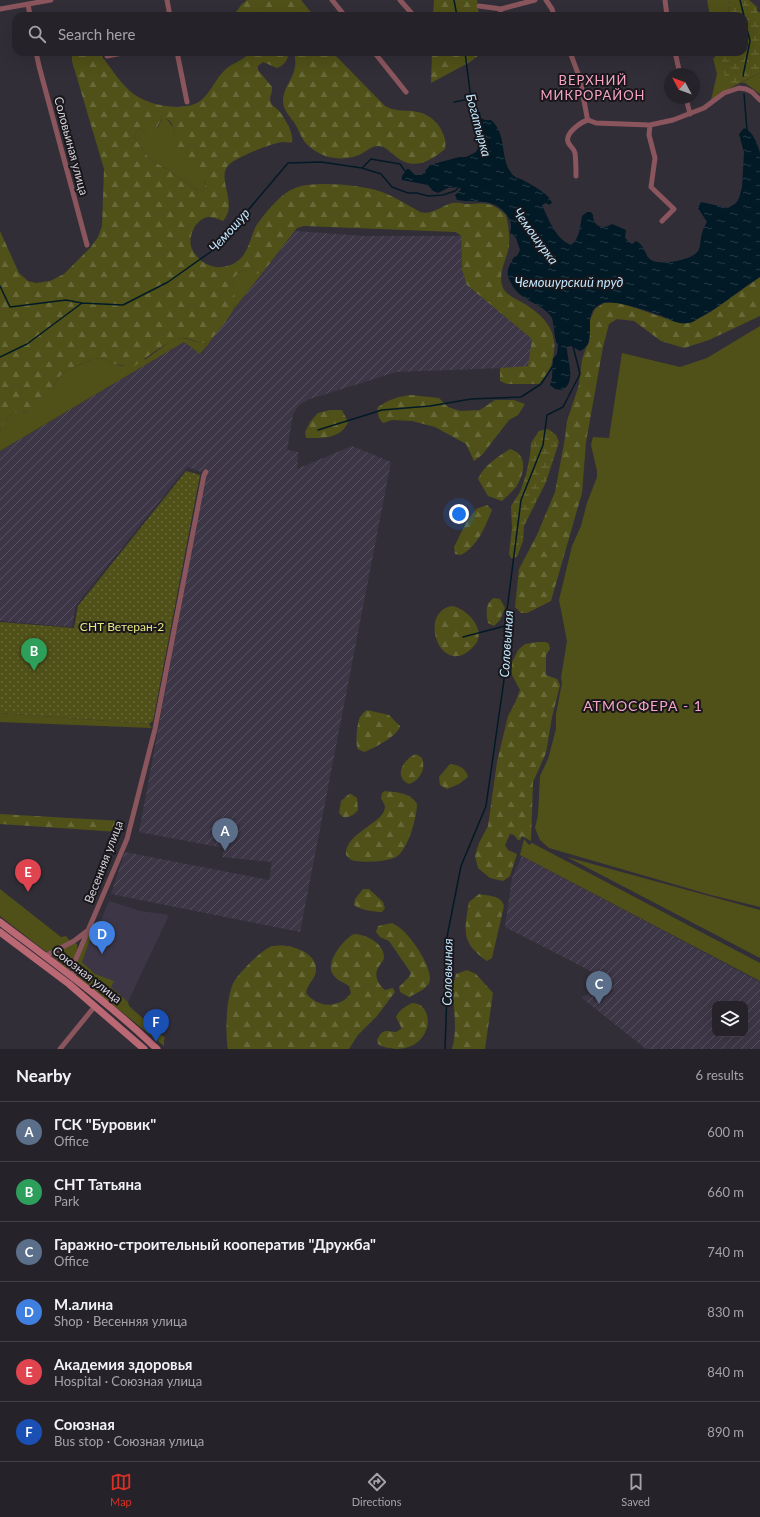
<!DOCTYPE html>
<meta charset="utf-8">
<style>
body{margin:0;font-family:Lato,sans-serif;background:#2e2a32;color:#f1f3f6}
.controls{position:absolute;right:12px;bottom:12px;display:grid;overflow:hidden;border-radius:8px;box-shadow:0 4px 16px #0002}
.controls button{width:36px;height:36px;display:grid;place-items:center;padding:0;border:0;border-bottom:1px solid #423f47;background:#26222a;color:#f1f3f6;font:20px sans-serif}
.compass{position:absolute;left:664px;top:68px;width:36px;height:36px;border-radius:50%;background:#26222a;box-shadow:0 4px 16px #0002;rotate:311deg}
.you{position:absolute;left:459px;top:514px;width:14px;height:14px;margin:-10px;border:3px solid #fff;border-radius:50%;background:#1a73e8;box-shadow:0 0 0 6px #1a73e833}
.badge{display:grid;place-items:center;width:26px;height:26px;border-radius:50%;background:#d93025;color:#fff;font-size:13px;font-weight:700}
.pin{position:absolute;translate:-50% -33px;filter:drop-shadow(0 1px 2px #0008)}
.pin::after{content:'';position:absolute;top:21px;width:14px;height:12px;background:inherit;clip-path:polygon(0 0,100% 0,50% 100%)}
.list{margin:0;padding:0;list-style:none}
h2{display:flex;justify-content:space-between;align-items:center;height:52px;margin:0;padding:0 16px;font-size:17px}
h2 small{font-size:13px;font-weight:400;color:#a4a4a8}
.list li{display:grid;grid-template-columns:26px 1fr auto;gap:12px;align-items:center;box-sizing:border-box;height:60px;padding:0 16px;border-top:1px solid #423f47}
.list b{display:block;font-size:15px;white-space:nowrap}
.list p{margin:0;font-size:13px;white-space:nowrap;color:#a4a4a8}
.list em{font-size:13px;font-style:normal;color:#a4a4a8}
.icon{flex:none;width:22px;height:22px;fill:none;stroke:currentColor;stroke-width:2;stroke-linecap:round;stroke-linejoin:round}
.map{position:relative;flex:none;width:760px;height:1049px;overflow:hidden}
.search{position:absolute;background:#26222a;box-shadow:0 4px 16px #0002;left:12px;right:12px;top:12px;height:44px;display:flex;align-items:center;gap:10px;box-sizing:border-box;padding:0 14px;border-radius:12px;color:#a4a4a8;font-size:15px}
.sheet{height:412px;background:#26222a}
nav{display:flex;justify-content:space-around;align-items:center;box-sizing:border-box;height:56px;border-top:1px solid #423f47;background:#26222a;font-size:11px;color:#a4a4a8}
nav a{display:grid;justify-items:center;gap:2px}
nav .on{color:#d93025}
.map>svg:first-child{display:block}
</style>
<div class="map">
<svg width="760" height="1049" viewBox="0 0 760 1049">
<defs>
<pattern id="industrial-furrows" width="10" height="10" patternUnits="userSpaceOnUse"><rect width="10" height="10" fill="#3d3646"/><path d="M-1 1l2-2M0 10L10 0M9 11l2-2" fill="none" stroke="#585260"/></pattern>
<pattern id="forest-firs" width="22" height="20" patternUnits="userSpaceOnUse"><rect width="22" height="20" fill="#505118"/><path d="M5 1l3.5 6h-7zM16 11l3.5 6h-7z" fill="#686939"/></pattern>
<pattern id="wetland-marsh" width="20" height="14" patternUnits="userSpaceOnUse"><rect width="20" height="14" fill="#505118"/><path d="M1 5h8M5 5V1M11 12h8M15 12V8" fill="none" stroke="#686939"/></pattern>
<pattern id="garden-dots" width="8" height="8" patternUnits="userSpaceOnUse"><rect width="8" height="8" fill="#505118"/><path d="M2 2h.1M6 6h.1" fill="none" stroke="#686939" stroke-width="1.8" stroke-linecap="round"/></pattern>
<pattern id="water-ripples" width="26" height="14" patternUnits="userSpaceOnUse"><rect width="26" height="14" fill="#021a26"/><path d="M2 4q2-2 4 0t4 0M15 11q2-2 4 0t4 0" fill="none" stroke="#263a45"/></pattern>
</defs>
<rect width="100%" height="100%" fill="#322e38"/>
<!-- built -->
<path fill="#3d3646" d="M109,901L141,911L169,915L128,1002L111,987L113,981L95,974L82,962L91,937L97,930Z"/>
<!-- industrial -->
<path fill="url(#industrial-furrows)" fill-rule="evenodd" d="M295,231L363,236H461L462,270L467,285L533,339L528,367L396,372L310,399L299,405L293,414L287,450L298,452L297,469L352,446L391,462L300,932L111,894L125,852L269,880L272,862L222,857L224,848L139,832L206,472H201L187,467L76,605L72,627L0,621V451L184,342L201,354L234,309Z
M522,856L760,982V1049H646L582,998L606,979L505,927L512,878ZM715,1004H745V1034H715Z"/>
<!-- grass -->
<path fill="#505118" d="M707,0H728L729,16H710Z
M714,52H726L731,85L734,86L711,100L717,74L713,58H715Z
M760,73V94L745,83H741Z
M162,118H165C171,123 174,127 174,135L206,185L203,191H199L195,189L173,173L158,164L151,161L134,137L135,134L139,129L147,131L158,127Z
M244,270L259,273L263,272L234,309C237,294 224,278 244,270Z
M760,326V907L711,895L549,848L540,840L535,828L538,815L540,776L548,759L556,729V714L562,683L561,678L567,641L559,600L572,546L581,526L587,503L597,477V471L591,445L593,437L609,438L622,353L680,367L707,358Z
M181,338C191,339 199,344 209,343L200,354L184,342L0,451V431L7,418L13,413L28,411L54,386L60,376L67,370L93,359L100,358L106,359L114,364L122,366L146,359L172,340Z
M0,713L149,724L152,728L0,722Z
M524,839L529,845L532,843L760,963V981L522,856L520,855Z
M567,857L760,910V958Z
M0,889L61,937L66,936L70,941L47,952L45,951L0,916Z
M90,934L91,937L82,962L95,974L114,981L111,987L128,1002L129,1006L165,1038L164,1040V1046L76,975L74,966L87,935Z
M75,943L77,944C79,952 70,962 70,971L51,955Z"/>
<!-- forest -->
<path fill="url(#forest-firs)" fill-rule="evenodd" d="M247,0H301L314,16H233L242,4Z
M434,0H477L479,16H433Z
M72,52H98C109,64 118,81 131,92C146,105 183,113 200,101C211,93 215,79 225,70C233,62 242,62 250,52H288C289,59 284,66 277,68L263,62L258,66V70L272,87C273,93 268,97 271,103C273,107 278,109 280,112C285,119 294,133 292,142C288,143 286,142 283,142C271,143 241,156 231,163C213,176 240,203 223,221C219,219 212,217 208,217C195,219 187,238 192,249C202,270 227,273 242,257C249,249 251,236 256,226C260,220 266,212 271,207C278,199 287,190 298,187C317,181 362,185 382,192C395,197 408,205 420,212C431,215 439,208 449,204C455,202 460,203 465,204C485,204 489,200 506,215C508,225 510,235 509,246C507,259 497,274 503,288C506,295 518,300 525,304C545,317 559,332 553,357C552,360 552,365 550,368C547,374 543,379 539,384H507L500,381V368L528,366L532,339L467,285L462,270L461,236L456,232L304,226L297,228L263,272L256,274L244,270C223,279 239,294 234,308C231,317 215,334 209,343C198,344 191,338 181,338C169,339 144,360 133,367L114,364L106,359L100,358L93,359L67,370L60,376L47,397L37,407L28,411L13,413L7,418L0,431V231L19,273L28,281L36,283L50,281L64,274L91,247L98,237L102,226L104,169L72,61ZM162,118C178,119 172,138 175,147C181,162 196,173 206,184L203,191H199L195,189L173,173L158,164L151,161L134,137L135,134L139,129L151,132L155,131Z
M294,52H332L385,106C398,113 406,109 418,112C434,115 448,133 445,149C428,163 412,171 394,155C389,151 385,146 378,146C371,146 366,152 359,155C352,158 343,159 335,158C325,158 310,149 304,141C300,135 298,128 294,122C289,116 283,109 283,101C284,82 300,76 294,52Z
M432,52H483L470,62L431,83Z
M760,277V316L709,340L684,348L661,341L634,321L617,319L609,324L603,347L586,442L582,493L551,601L527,613H521L515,607L519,569L537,535L555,492L565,438L567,421L579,385L582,360L586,348L589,343L590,320L595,309L604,303H621L676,322L690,323L709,313Z
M411,395L439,398L448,407L460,411L480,410L495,400H514L525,404L518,415L509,420L482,455L474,461L466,444L435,427L412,421L392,420L383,423L379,418L377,408C388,399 398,397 411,395Z
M330,410H342L348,422C341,439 323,438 306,438L305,432L310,422L318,413Z
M510,449C529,454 524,475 516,487C512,492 507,496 502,501L488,496L478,479C484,465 498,457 510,449Z
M487,505L492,510C485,527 478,546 461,555L455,554L454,547L466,523L476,509Z
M494,598L500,599L505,608L500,620L494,626L488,623C486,614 485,603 494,598Z
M452,606C468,609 488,631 474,646C442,682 416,612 452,606Z
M538,642H546L549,644L550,649L546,655V675L557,679L560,685L552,717L546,753L533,782L531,841L522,836L520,840H518L514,835L510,834L505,845L508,850L517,854L510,876L503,881L490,878L478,868L475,856L479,843L488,826L497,762L508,716L515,703L520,690L512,675V662L518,650L525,644Z
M367,710L389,715L400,726C398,736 374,748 364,752L358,749C355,745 357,723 360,717C362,714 364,712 367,710Z
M416,754L422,758C426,769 420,780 409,784C393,777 403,759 416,754Z
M450,764C457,764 467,769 468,777L459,784L447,789L440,785L439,777Z
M385,791C397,792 411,793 417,804C417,817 408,850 396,857C388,862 360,863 351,860L346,855C344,833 385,823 385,807C385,804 382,801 381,798L382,793Z
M349,794H351L357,798L358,810C354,815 349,818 343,817L339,813L341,801Z
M0,814L122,821L119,832L0,824Z
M363,889H369L383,902L385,908L382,912C374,912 361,910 354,905L355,899Z
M479,894C489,896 501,895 504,906L492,958L487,961C461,942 464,932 469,902Z
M392,923C395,925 398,926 400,928C411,936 435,970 429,983C425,990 415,994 409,997L400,992L399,987L409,977L411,973L389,941L380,937L376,932L378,926Z
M354,934C365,934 384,943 384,957C384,961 380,964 378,968C374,975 378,985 385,990L393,988L395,992L377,1016L358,1035L349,1049H228C225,1033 226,993 235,980C241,971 259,953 268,948C282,941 315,950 316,968C317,979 307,983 306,993C317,1008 340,1009 351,993L349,986C343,982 333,979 331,970C329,958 344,939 354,934Z
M467,970L476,974L493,993L485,1049H452C458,1029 453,1009 453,989C453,984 455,979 456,974Z
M412,1003C436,1003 434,1049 396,1049C390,1048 384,1048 378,1044L377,1040C383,1028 385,1031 396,1032L401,1029V1027L396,1017C399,1010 406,1006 412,1003Z"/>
<!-- wetland -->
<path fill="url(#wetland-marsh)" d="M728,0H749L757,7V11L760,13V73L734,86H731L729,84C724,73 717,61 726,52H744V16H729Z
M548,429L556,435L559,442L546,482L524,526L523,541L517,557L511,558L509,554L512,528L511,506L520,492L526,475L530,455L531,443L539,431Z"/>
<!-- garden -->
<path fill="url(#garden-dots)" d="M186,471L200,475L153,721L149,724L0,713V622L74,628L78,606Z"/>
<!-- water -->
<path fill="url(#water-ripples)" d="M472,111L480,112L481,118L485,120H491C508,135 499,158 512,174C515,178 519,178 523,180C531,185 549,193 552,203L549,205L546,203L542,205C549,220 555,238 571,245C580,238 580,226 582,216L587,212H591L593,215C593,227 603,230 612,224L626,230L625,238L632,244L636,241C646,246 644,255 651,260C660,266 693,260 698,251C701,247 700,239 702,233C703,229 705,225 707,222L698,208L701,202L728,208L736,203L739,198L742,187L744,153L739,134L744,128C753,131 758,145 760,153V277C739,290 721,307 699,318C696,320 692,323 688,323C680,325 670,320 662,316C651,312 613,299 603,303C578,312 601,341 580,351L571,346L567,347C567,361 577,382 562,390L555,389L550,385L552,378L553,359L557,354L558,344L556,342C555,338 553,321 552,318C543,303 520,301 512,285C505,273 507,269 514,257L517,256L520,250L516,238L510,233C512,226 511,221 507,215C492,196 477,204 457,200L455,195L461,189L459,187L448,188L438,193L433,191L428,185L402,180V176L407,169H409L415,175H422L430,165L459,157H466L476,152L481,142L476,121Z"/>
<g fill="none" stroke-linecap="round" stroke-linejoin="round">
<!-- stream -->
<path stroke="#021a26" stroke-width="1.5" d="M454,0L457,16
M740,0L744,16
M465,52L471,99L476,113
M743,76L750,41L744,17
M744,94L747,130
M454,102L470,99
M362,168L381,174L392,187L408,193H417L428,196L443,195L455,191L460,186
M0,286L10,307L66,300L82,303
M0,357L27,344L82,303L123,305L168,282L216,248L288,163L321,162L362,168L371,159L400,164L405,171
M318,430L382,410L430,406L471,399L521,397L541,384L553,366
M463,637L505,626
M445,1049L447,993L446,942L461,866L486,806L508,652L505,626L521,500L543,445L547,415L563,407L580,374L573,346"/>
<!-- minor -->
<path stroke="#8a555c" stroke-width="5" d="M167,0L170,16
M332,0L345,16
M400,0L414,16
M546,0L552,9L554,16
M665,0L667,16
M28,4L30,16
M479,6L501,9L535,0
M0,9L51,0
M500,16L501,9
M36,52L39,66L87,245
M177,52L187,102
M374,52L406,92
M570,52L580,79L587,117L588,120L596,123L650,125L673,120L704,108L724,93L739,88L746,89L752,92L760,100
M675,52L680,74
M107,56L128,52
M686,98L690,114
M650,125L649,135L655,158L651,187L674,209L662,221
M576,176C576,169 576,161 575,153C574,148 570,147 568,142C565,133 581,122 588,120
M45,956L74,941L87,931
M74,977L73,970L75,961L127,839L155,729L204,475L206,472
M60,1049L95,1006"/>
<!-- secondary -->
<path stroke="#ba6874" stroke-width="7" d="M0,922C54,963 108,1002 157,1049
M0,932L69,984L144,1049"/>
</g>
<g text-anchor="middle" stroke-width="4" stroke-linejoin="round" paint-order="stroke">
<!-- street labels -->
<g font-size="12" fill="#d4d1d7" stroke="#19171c">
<text transform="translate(71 146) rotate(75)" y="4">Соловьиная улица</text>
<text transform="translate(104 862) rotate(-69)" y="4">Весенняя улица</text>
<text transform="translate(87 975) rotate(38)" y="4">Союзная улица</text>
</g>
<!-- park labels -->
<g font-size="12" fill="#e5e881" stroke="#19171c">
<text x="122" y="631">СНТ Ветеран-2</text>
</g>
<!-- neighbourhood labels -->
<g font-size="13" letter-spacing="1" fill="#f5a5c1" stroke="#19171c">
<text x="593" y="85">ВЕРХНИЙ<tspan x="593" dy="15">МИКРОРАЙОН</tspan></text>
</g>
<!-- water labels -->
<g font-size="13" font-style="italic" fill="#c0e7fd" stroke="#19171c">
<text transform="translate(479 125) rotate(75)" y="5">Богатырка</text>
<text transform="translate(229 230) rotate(-48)" y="5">Чемошур</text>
<text transform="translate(536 236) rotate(54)" y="5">Чемошурка</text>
<text x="569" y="287">Чемошурский пруд</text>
<text transform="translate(506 644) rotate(-86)" y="5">Соловьиная</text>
<text transform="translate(447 972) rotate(-89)" y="5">Соловьиная</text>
</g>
<!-- quarter labels -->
<g font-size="14" letter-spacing="1" fill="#f5a5c1" stroke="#19171c">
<text x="643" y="711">АТМОСФЕРА - 1</text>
</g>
</g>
</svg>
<div class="controls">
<button><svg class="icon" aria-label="layers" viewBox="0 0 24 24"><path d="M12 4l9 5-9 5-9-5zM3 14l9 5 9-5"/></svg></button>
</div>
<svg class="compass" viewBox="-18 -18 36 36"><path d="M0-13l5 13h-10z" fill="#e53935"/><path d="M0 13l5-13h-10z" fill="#a4a4a8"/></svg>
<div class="you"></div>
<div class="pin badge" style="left:225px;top:851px;background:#5c6f8a">A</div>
<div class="pin badge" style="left:34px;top:671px;background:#2e9e5b">B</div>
<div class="pin badge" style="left:599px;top:1004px;background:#5c6f8a">C</div>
<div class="pin badge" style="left:102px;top:954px;background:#3f7fe0">D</div>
<div class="pin badge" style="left:28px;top:892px;background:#e0444e">E</div>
<div class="pin badge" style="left:156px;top:1042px;background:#1a4fb4">F</div>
<div class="search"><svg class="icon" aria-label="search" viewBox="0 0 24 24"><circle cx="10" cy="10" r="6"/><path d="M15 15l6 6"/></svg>Search here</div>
</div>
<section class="sheet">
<h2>Nearby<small>6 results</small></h2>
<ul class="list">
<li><span class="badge" style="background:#5c6f8a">A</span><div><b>ГСК &quot;Буровик&quot;</b><p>Office</p></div><em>600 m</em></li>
<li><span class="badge" style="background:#2e9e5b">B</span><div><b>СНТ Татьяна</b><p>Park</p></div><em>660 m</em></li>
<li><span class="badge" style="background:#5c6f8a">C</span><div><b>Гаражно-строительный кооператив &quot;Дружба&quot;</b><p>Office</p></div><em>740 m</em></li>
<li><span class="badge" style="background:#3f7fe0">D</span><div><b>М.алина</b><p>Shop · Весенняя улица</p></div><em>830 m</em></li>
<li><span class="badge" style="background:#e0444e">E</span><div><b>Академия здоровья</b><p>Hospital · Союзная улица</p></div><em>840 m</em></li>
<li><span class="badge" style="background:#1a4fb4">F</span><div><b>Союзная</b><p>Bus stop · Союзная улица</p></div><em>890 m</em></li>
</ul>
</section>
<nav>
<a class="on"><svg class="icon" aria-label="map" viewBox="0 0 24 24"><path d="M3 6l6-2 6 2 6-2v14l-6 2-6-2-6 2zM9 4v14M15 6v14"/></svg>Map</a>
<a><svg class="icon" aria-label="directions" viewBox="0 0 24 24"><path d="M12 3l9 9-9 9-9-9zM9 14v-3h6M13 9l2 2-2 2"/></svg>Directions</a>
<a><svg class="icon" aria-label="saved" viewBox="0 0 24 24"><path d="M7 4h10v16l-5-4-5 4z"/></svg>Saved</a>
</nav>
